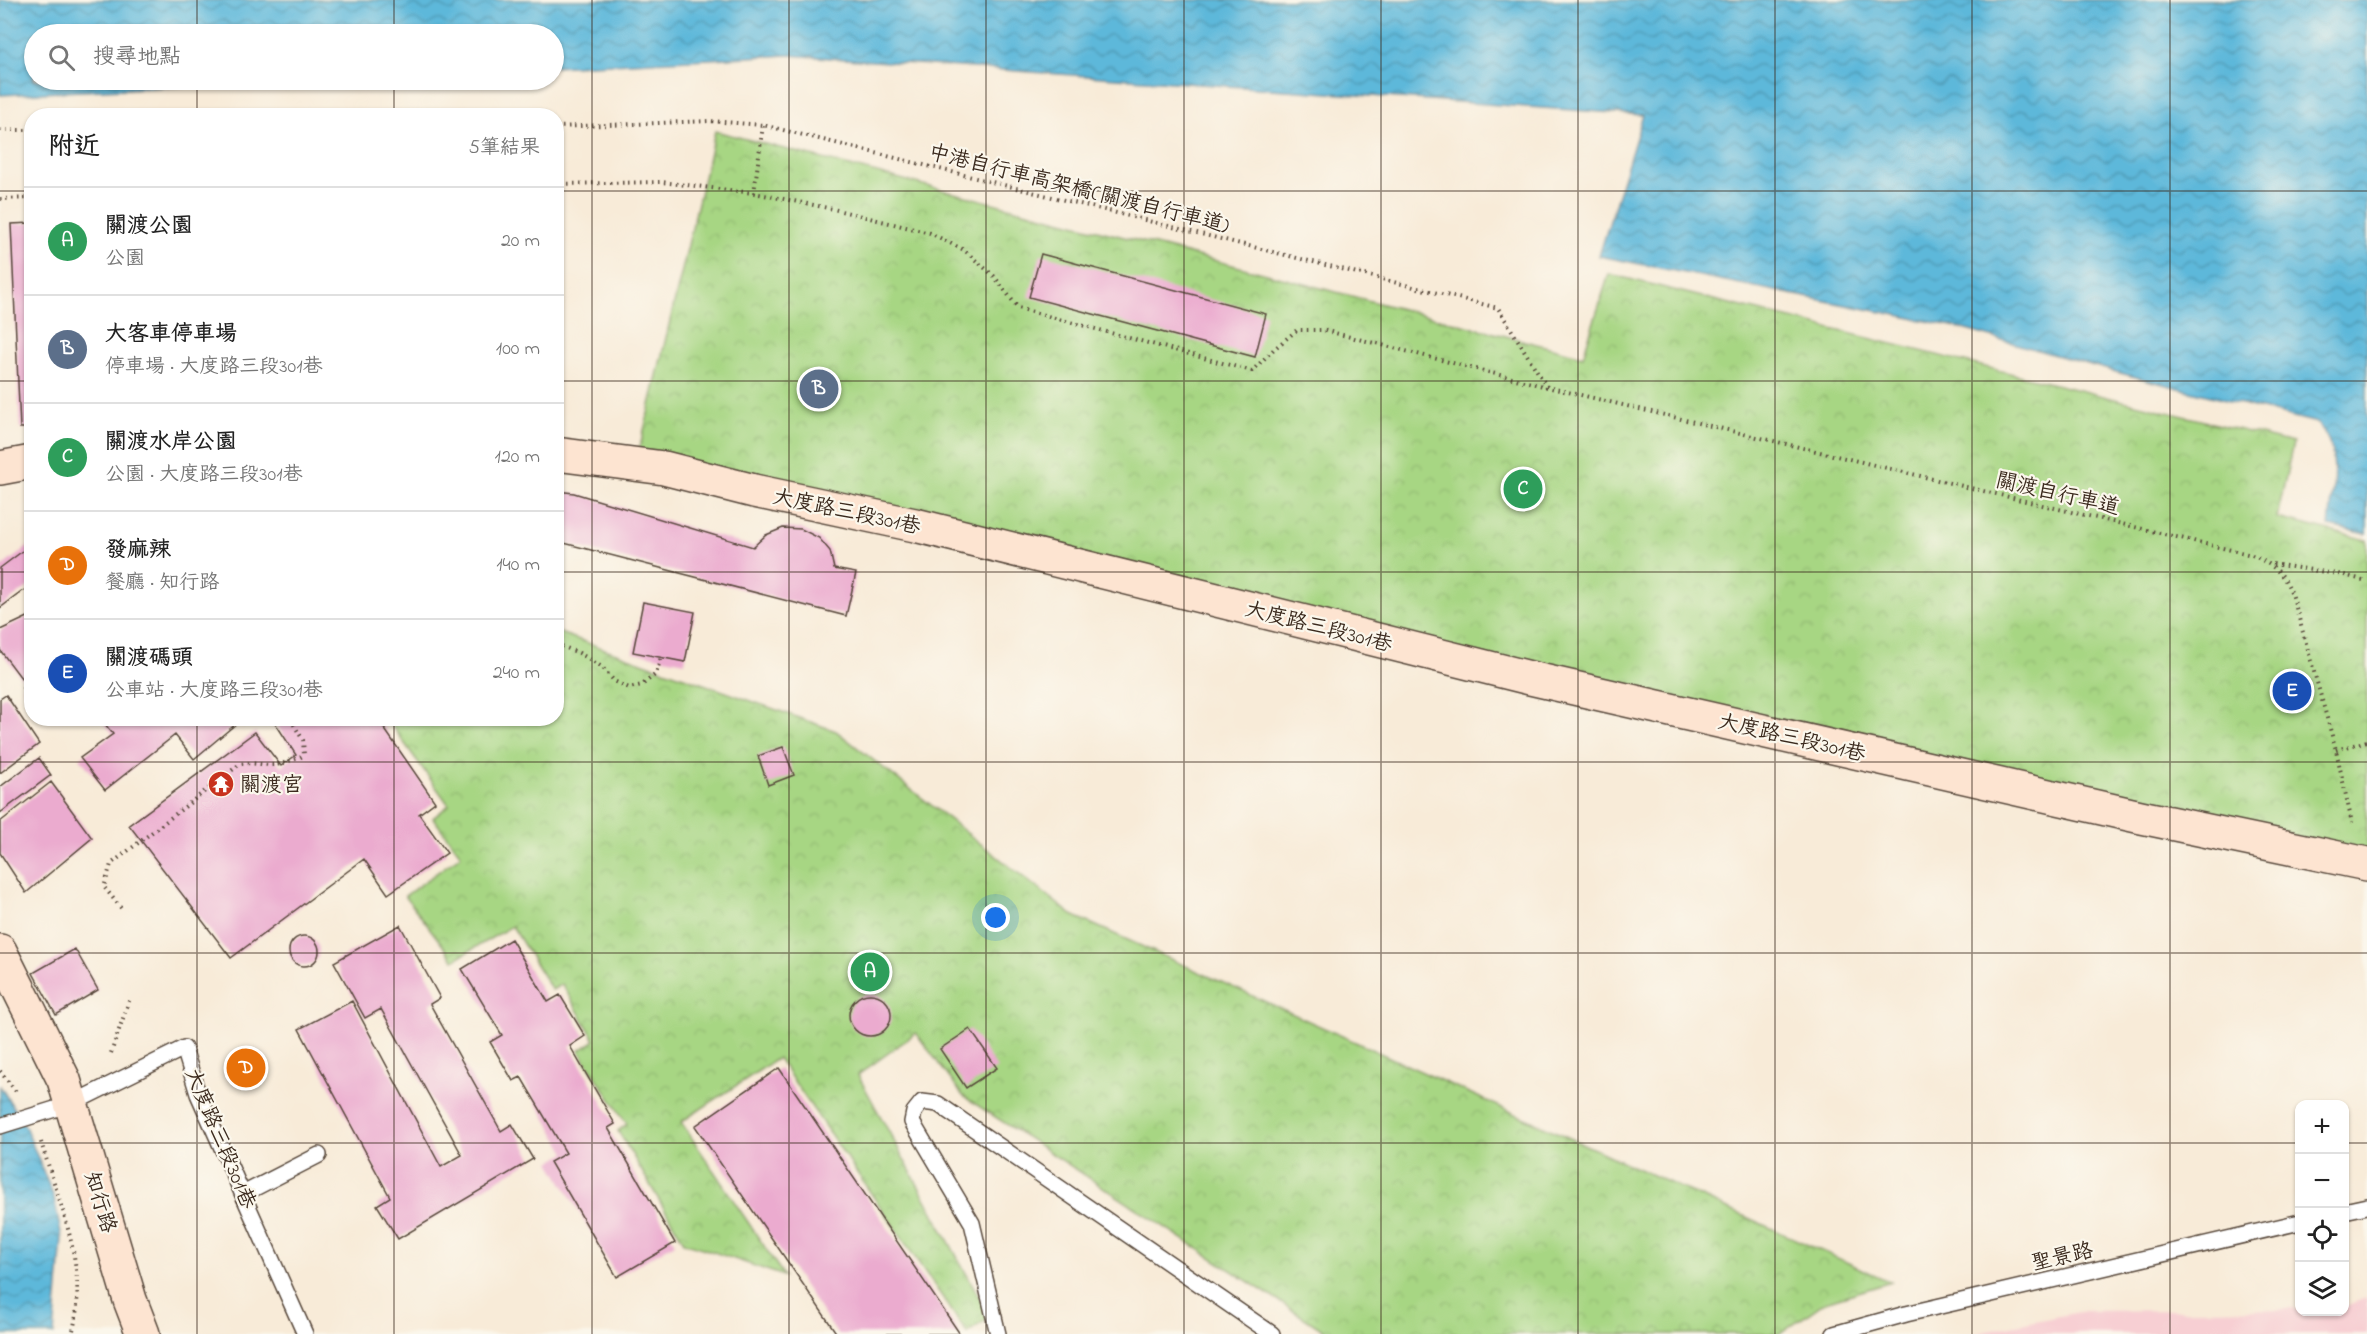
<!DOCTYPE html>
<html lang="zh-TW">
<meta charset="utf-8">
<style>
body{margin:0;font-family:"Indie Flower","LXGW WenKai TC",sans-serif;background:#f2f2f2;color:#222}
.controls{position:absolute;right:18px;bottom:18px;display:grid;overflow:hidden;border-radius:12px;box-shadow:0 2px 4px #0004}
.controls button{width:54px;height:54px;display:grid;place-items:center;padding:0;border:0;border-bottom:2px solid #e0e0e0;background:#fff;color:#222;font:30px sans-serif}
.you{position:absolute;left:996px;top:918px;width:21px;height:21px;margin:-15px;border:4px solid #fff;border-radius:50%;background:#1a73e8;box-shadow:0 0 0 9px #1a73e833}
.badge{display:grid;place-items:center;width:39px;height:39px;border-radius:50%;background:#c8321e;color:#fff;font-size:20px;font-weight:700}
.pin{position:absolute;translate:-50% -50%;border:3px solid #fff;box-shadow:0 2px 6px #0006}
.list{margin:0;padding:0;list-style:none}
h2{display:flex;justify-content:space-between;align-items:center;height:78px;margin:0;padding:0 24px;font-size:26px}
h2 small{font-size:20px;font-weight:400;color:#767676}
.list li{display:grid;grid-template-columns:39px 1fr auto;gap:18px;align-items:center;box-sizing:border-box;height:108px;padding:0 24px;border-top:2px solid #e0e0e0}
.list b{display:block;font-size:22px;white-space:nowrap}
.list p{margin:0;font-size:20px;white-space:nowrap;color:#767676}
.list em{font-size:20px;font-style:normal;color:#767676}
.icon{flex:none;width:33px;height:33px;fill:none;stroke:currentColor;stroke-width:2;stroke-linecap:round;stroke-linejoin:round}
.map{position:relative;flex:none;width:2367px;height:1334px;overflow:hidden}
.search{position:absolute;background:#fff;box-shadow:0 2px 4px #0004;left:24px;top:24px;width:540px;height:66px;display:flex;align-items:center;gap:15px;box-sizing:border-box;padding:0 21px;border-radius:33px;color:#767676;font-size:22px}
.panel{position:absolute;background:#fff;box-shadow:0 2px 4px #0004;left:24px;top:108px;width:540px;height:618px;border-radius:24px}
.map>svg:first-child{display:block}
</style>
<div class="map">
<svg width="2367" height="1334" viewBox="0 0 2367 1334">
<defs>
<pattern id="park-crowns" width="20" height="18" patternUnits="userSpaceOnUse" patternTransform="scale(1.5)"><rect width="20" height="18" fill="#a7d683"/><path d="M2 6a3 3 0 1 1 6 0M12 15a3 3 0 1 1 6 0" fill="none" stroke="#91b871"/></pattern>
<pattern id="water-waves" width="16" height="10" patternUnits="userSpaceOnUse" patternTransform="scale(1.5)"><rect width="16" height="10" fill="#5db8da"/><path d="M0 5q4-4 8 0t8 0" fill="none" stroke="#4e96b0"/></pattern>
</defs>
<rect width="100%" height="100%" fill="#fbf7ec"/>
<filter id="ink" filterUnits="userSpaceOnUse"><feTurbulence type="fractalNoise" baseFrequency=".0167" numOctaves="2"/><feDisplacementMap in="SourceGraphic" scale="12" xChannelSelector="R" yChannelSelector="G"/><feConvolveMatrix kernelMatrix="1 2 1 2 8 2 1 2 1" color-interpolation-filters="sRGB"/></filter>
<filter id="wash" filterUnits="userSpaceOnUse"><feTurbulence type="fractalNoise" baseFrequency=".008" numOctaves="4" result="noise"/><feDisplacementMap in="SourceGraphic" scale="24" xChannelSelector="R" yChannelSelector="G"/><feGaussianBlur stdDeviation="1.35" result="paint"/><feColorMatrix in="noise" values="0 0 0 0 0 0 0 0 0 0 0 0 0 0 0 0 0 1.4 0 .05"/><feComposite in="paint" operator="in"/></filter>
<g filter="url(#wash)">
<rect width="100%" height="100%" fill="#f8ebd8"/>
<!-- built -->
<path fill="#f7cfd3" d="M2367,1297V1334H1973L2084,1311L2299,1309L2300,1312H2344L2345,1307Z"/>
<!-- park -->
<path fill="url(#park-crowns)" stroke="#718050" stroke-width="1.5" d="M715,131L1583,356L1609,274L2293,443L2277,518L2367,540V859L637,460Z
M557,632L836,731L1072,915L1891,1282L1825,1302L1780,1334H1329L963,1096L916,1033L858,1075L990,1317L967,1333L778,1058L681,1122L784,1276L684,1242L618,1131L627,1124L579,1051L595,1040L562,984L552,990L512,926L454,960L405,896L461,855L433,818L449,805L387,719L556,718Z"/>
<!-- water -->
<path fill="url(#water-waves)" stroke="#4c717c" stroke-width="1.5" d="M0,0H2367V534L2329,526C2332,491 2343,450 2317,423L2116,372L1952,326L1599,256L1643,115L788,55L554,67V34H34V80H310L0,95Z
M0,1086L25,1126L54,1198L62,1238L54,1334H0Z"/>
<g id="blocks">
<!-- building -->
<path fill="#ebabcf" d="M32,223V428H20L11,224Z
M1041,254L1266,314L1255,357L1029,297Z
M556,491L574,493L753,547L766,535L783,528L801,529L819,538L830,551L834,569L856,573L846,616L556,541Z
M32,544V584L0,608V568Z
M643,602L695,612L685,662L633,652Z
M32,615V668L21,678L0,650V630Z
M32,679V698L22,688Z
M6,695L39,744L0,773V699Z
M100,718H243L194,759L175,735L105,790L80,758L113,734Z
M272,718H377L435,802L419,814L447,853L388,894L364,859L231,958L129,825L255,732L281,766L296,755Z
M783,747L794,775L768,785L758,756Z
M39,758L51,775L0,813V787Z
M51,782L92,838L26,893L0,853V822Z
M400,925L440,998L430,1004L501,1131L512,1124L533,1159L398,1239L377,1205L390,1197L299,1029L352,1001L441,1167L462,1155L381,1009L365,1018L334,962Z
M289 951a15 15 0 1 1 30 0a15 15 0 1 1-30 0Z
M511,939L548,1002L560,995L585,1036L570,1046L615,1124L608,1128L675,1243L617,1277L550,1162L566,1153L521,1077L513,1081L490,1042L502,1035L462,969Z
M75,949L98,990L56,1015L33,973Z
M849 1015a21 21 0 1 1 42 0a21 21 0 1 1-42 0Z
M970,1029L997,1068L966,1088L940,1049Z
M779,1068L960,1334H837L695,1126Z"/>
</g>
</g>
<g filter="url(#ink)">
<use href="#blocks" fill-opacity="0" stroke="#57473a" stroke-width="1.5"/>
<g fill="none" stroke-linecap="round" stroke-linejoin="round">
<defs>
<path id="lane" d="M0,1126L71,1104L184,1048L198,1094L305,1334
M243,1194L319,1155
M2344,1211L2367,1206
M998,1334L972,1223L912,1122L914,1112L922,1102L938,1104L1272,1334
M1834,1334L1906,1314L2300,1222"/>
<path id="secondary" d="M556,454L664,468L754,491L915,525L1530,678L2141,817L2367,864
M0,468L32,462
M0,951L64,1080L130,1300L143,1334"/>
</defs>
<!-- lane casing -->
<use href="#lane" stroke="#57473a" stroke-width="18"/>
<!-- secondary casing -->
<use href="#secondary" stroke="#57473a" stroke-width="36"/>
<!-- path -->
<path stroke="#57473a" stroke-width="4" stroke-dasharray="1.5 4.5" stroke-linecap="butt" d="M556,127L710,121L763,125L1498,308L1547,387
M0,130H32
M556,184L661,182L754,193L833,209L930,233L964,250L994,276L1018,308L1252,371L1274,349L1297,330H1323L1547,387L2252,555C2275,566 2284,573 2293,597L2336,750L2352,823
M754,193L763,125
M0,199L32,198
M2273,564L2344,575L2367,581
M556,644L579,653L602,667L614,681L629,688L642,685L656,674L661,657
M2336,750L2367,741
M121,908L104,887L111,864L240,764C257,761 270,769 286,762C293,759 297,760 304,755L303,740L290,718
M111,1053L130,998
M0,1071L18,1094
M41,1142C59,1202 90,1271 72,1334"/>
<!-- lane -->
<use href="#lane" stroke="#fff" stroke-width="15"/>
<!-- secondary -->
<use href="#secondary" stroke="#fde4d1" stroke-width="33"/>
</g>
</g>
<!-- grid -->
<path fill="none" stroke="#3b2a1e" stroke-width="1.5" stroke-opacity="0.55" d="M197,0V34M394,0V34M592,0V1334M789,0V1334M986,0V1334M1184,0V1334M1381,0V1334M1578,0V1334M1775,0V1334M1972,0V1334M2170,0V1334M197,80V116M394,80V116M0,191H32M556,191H2367M0,381H32M556,381H2367M0,572H32M556,572H2367M197,718V1334M394,718V1334M0,762H2367M0,953H2367M0,1143H2300M2344,1143H2367"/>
<!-- icons -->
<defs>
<symbol id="temple-disc" viewBox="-11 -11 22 22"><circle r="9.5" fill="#c8321e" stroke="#fbf7ec"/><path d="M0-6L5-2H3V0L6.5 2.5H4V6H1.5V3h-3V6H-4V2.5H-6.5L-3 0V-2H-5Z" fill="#fff"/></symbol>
</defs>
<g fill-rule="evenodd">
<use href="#temple-disc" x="206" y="769" width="30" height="30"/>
</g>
<g text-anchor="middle" stroke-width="4.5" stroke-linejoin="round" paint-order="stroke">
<!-- street labels -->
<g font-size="21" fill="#3b2a1e" stroke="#fbf7ec">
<text transform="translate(1079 188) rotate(14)" y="7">中港自行車高架橋(關渡自行車道)</text>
<text transform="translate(2058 493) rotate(13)" y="7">關渡自行車道</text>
<text transform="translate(847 511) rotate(12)" y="7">大度路三段301巷</text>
<text transform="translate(1319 626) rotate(14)" y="7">大度路三段301巷</text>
<text transform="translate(1792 737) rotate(13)" y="7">大度路三段301巷</text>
<text transform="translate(221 1138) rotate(67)" y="7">大度路三段301巷</text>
<text transform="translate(101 1202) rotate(73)" y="7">知行路</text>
<text transform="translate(2062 1256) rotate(-13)" y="7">聖景路</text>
</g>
<!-- poi labels -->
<g font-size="21" fill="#3b2a1e" stroke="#fbf7ec" text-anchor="start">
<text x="240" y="791">關渡宮</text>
</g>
</g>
</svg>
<div class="controls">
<button>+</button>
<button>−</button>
<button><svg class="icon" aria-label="locate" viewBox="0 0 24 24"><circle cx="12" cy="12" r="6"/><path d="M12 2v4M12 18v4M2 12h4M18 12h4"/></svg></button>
<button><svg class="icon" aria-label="layers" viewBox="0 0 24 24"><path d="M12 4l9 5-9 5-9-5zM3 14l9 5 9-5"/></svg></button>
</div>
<div class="you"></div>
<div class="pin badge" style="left:870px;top:972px;background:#2e9e5b">A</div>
<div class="pin badge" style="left:819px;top:389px;background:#5c6f8a">B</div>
<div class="pin badge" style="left:1523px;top:489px;background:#2e9e5b">C</div>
<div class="pin badge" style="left:246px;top:1068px;background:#e8710a">D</div>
<div class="pin badge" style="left:2292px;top:691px;background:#1a4fb4">E</div>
<div class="search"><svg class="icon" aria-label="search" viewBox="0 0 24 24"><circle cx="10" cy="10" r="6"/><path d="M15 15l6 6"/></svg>搜尋地點</div>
<section class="panel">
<h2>附近<small>5筆結果</small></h2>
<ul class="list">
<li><span class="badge" style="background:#2e9e5b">A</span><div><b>關渡公園</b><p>公園</p></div><em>20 m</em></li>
<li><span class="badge" style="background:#5c6f8a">B</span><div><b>大客車停車場</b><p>停車場 · 大度路三段301巷</p></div><em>100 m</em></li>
<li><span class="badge" style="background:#2e9e5b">C</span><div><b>關渡水岸公園</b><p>公園 · 大度路三段301巷</p></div><em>120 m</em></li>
<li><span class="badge" style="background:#e8710a">D</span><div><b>發麻辣</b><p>餐廳 · 知行路</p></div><em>140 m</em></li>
<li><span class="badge" style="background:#1a4fb4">E</span><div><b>關渡碼頭</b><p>公車站 · 大度路三段301巷</p></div><em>240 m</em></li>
</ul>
</section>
</div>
